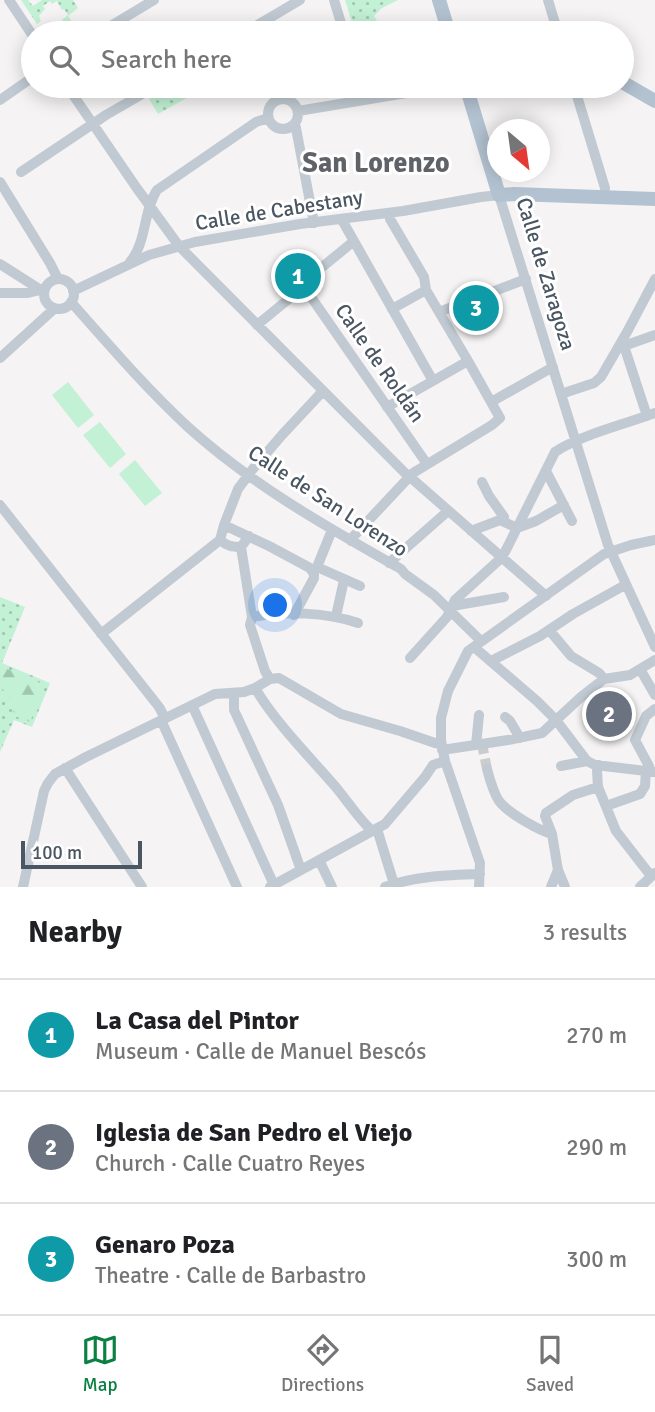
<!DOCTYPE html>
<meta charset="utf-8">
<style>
body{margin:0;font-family:Signika,sans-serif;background:#f2f2f2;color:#202124}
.compass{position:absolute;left:487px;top:119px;width:63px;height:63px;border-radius:50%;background:#fff;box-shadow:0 4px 18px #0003;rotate:151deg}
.scale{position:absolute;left:21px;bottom:18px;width:121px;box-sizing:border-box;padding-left:7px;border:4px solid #4a5661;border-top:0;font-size:19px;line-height:24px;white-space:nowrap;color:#4a5661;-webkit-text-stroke:5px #fff;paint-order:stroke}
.you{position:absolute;left:276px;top:606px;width:24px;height:24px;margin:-18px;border:5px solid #fff;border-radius:50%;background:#1a73e8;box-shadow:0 0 0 10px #1a73e833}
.badge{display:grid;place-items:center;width:46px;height:46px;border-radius:50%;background:#0b8043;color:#fff;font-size:23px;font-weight:700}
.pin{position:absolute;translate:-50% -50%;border:4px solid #fff;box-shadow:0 2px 7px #0006}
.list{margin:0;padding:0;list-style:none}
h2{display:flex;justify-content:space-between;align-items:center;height:91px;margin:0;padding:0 28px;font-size:30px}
h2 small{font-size:23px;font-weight:400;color:#757577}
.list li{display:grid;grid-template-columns:46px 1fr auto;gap:21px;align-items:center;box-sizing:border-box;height:112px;padding:0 28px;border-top:2px solid #e0e0e0}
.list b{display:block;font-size:26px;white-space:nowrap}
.list p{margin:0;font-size:23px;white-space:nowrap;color:#757577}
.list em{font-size:23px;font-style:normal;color:#757577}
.icon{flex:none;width:38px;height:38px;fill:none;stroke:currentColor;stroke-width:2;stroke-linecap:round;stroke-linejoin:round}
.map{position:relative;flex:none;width:655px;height:887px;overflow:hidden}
.search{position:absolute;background:#fff;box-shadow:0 4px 18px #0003;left:21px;right:21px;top:21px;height:77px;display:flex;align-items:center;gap:18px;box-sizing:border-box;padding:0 24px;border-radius:38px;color:#757577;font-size:26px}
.sheet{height:427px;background:#fff}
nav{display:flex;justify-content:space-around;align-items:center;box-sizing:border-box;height:98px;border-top:2px solid #e0e0e0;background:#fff;font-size:19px;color:#757577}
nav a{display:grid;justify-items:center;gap:4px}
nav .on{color:#0b8043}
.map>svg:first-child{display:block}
</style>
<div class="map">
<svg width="655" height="887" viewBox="0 0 655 887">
<defs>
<pattern id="green-dots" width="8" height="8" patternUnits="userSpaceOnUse" patternTransform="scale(1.75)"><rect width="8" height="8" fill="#c3f1d5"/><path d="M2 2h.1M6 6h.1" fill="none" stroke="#a0c6b0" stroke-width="1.8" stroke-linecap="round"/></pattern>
<pattern id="forest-firs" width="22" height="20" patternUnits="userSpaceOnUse" patternTransform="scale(1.75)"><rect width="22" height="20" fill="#c3f1d5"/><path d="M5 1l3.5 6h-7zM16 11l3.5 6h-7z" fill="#a0c6b0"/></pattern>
</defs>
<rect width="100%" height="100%" fill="#f5f3f3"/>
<!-- green -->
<path fill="url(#green-dots)" d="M21,0H28L33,6L42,0H73L78,8L68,16L80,33H44L40,28L44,26L48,28L57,24L59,26L64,23L62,20L68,15L64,9L62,10L57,1L52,4L50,1L43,6L45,9L39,16L41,21L37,24Z
M345,0H398L382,8L374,16L378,23L354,29Z
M172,86H184L190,96L158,114L149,99Z
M0,597L25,607L2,663L50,683L32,727L14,720L0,752Z"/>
<!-- forest -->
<path fill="url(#forest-firs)" d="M0,666L45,685L30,722L12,715L16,705L0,686Z"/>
<!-- pitch -->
<path fill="#c3f1d5" d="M68,382L94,415L78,428L52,395Z
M100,422L126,454L110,468L83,435Z
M135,460L162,493L145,506L119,474Z"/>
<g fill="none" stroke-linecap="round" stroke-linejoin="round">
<!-- minor-tunnel -->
<path stroke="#caccce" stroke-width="10" stroke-dasharray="10 5" stroke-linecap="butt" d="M482,744L487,769"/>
<!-- minor -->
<path stroke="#c1cad2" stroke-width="10" d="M9,0L33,36
M334,0L344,33
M548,0L558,33
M99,33L154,0
M244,33L300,0
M67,86L136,187L179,246L409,477
M281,86L289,100
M360,86L364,100
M574,86L605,188L604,198
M268 114a15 15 0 1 1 30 0a15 15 0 1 1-30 0Z
M0,100L33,77
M298,111L448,86
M295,123L314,223
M21,172L106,115L156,86
M0,182L50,263L58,279
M342,220L433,381
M130,262C147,242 143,211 157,190L256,122L268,118
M0,264L44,292
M44 294a15 15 0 1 1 30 0a15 15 0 1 1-30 0Z
M302,284L427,464
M73,291L149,255L195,242L300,224L403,211L481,197L499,195L608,545L655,647
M0,293H28L40,290
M71,302C109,345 146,388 188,427C252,485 327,527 401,569L405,574L434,595L481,641
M392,309L426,290
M439,312L526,279
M257,325L290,298L299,286L354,241
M624,346L647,416
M618,348L655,335
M0,358L55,308
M561,394L594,383L601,377L627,332L655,279
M491,402L553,367
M387,407L468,361L426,290L424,277L390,219L389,213
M546,471L572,521
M410,477L546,596
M482,482L489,496L504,517L503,521
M0,505L159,707L165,718
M224,525L269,546L310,568L314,569L317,567L360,586
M517,528L536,521L564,505
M471,531L500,520L517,528
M249,536L241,547C232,547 227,546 220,540L224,525L238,489L252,470L282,435L323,391
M351,541L352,538L413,473L492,425L500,418L468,361
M241,547L252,617L250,625L265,671L270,679
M389,563L448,511
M317,567L332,530
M452,606L504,597
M294,615L314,578V574L310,568
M336,616L344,580
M252,617C285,611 326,612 358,623
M550,631L571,656L599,673L604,679
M101,634L220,540
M474,647L537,701L556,720L587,761L595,765L655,772
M410,658L447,617L455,600L498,561L505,552L555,452C580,435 626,424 655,413
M491,661L540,636L573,614L625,585
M640,669L655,695
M255,688C276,723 307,754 334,785C347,800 357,817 372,831
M234,693V710L278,805L301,870
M192,705L274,885
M505,717L510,721L520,738
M161,720L237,887
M476,745L479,715
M442,750L508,740L542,733L581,697L604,679L630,675L655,660
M599,765L597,771L598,787L616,831L651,876
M561,766L587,761
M65,768L142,887
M487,769C490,780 493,792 499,801C508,813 538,830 552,834
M650,771L649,766L635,740L646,716L655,709
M606,806L640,794L645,786L646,770
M377,829L394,884
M321,859V864L332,887
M23,887L44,791L48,783L55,774L86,757L215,694L244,692L255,688L270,679L279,678L341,714L400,731L435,743L441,744
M270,887L385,824L425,777L433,765L445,761
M385,887C415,876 448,875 480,874
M479,887L480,863L445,761L441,740V718L448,691L468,651L604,554L631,545L655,540
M551,887L558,870
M565,887L558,870L552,834L545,816L546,813L573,795L598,787
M640,887L655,873"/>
<!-- major -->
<path stroke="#b3c2d1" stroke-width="14" d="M439,0L449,33
M622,82L655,101
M466,86L499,195L514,194L655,199"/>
</g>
<g text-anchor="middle" stroke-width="6" stroke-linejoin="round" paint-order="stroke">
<!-- street labels -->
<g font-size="21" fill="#4a5661" stroke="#fff">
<text transform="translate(279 210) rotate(-9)" y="7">Calle de Cabestany</text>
<text transform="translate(546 274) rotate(73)" y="7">Calle de Zaragoza</text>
<text transform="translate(380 363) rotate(55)" y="7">Calle de Roldán</text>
<text transform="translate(328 501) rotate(33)" y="7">Calle de San Lorenzo</text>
</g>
<!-- district labels -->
<g font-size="28" font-weight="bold" fill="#5f6368" stroke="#fff">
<text x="376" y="172">San Lorenzo</text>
</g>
</g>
</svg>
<svg class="compass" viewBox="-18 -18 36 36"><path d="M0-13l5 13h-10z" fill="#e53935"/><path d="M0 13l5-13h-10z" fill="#757577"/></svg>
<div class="scale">100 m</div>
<div class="you"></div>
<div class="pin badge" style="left:298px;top:276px;background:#0f9aa8">1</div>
<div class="pin badge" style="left:609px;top:714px;background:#6b7280">2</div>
<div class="pin badge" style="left:476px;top:308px;background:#0f9aa8">3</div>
<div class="search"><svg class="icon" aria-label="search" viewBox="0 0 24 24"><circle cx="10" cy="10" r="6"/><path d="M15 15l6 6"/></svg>Search here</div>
</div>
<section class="sheet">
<h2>Nearby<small>3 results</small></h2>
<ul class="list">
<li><span class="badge" style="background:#0f9aa8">1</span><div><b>La Casa del Pintor</b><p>Museum · Calle de Manuel Bescós</p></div><em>270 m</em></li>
<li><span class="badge" style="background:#6b7280">2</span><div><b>Iglesia de San Pedro el Viejo</b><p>Church · Calle Cuatro Reyes</p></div><em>290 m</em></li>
<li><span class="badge" style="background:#0f9aa8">3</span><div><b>Genaro Poza</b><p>Theatre · Calle de Barbastro</p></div><em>300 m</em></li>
</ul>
</section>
<nav>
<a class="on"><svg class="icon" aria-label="map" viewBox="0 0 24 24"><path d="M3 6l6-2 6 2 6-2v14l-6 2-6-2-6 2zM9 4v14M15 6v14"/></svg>Map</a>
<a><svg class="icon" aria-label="directions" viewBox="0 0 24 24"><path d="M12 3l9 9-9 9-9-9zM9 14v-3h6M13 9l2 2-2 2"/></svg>Directions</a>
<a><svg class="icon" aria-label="saved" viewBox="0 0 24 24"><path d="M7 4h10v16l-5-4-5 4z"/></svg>Saved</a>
</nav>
